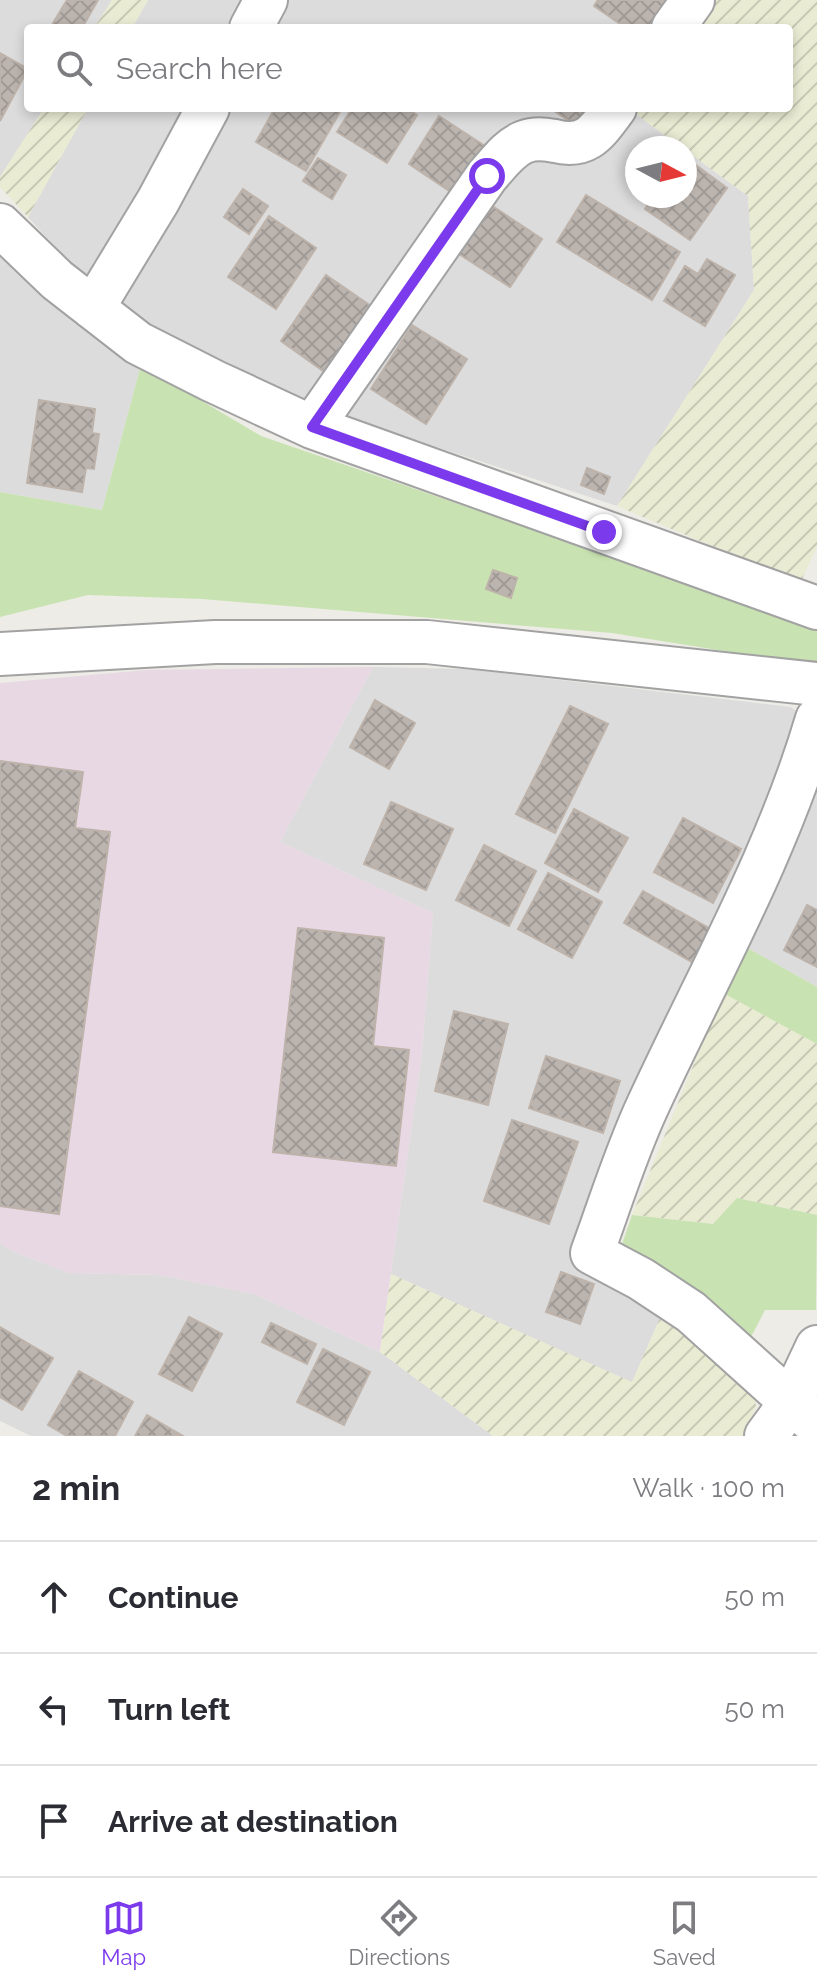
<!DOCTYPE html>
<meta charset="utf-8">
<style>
body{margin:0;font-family:Raleway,sans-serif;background:#f7f7f7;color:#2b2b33}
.compass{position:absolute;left:625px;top:136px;width:72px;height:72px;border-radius:50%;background:#fff;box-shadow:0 4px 12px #0003;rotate:97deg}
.stop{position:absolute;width:24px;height:24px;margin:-18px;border:6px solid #7c3aed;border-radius:50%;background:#fff}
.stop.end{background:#7c3aed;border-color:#fff;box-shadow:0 2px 8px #0008}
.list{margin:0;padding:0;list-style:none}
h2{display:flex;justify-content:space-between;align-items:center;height:104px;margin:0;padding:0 32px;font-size:34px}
h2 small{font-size:26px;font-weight:400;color:#7c7c81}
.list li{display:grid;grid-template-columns:52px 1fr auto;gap:24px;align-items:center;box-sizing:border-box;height:112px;padding:0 32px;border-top:2px solid #e1e1e2}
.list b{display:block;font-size:30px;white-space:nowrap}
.list em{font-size:26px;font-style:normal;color:#7c7c81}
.icon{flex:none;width:44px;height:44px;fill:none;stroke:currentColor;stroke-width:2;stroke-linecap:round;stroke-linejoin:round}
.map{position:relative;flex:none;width:817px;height:1436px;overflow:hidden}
.search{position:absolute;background:#fff;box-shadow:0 4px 12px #0003;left:24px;right:24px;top:24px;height:88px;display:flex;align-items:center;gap:20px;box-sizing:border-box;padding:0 28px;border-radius:8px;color:#7c7c81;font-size:30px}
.sheet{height:440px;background:#fff}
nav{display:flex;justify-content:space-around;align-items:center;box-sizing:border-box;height:112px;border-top:2px solid #e1e1e2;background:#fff;font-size:22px;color:#7c7c81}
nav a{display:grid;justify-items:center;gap:4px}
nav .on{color:#7c3aed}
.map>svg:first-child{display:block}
</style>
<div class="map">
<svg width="817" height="1436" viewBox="0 0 817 1436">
<defs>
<pattern id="farmland-furrows" width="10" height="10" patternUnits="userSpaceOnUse" patternTransform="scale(2)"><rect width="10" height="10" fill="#e9ebd3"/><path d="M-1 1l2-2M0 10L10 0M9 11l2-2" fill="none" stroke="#c7c9b5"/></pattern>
<pattern id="building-cross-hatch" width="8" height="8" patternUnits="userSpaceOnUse" patternTransform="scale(2)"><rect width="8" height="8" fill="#bbb4af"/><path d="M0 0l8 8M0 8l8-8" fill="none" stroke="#a09a96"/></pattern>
</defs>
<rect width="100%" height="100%" fill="#eeece6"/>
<!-- residential -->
<path fill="#dcdcdc" d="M0,0H112L94,28H28V108H44L0,177Z
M148,0H253L238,28H132Z
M280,0H683L663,28H265Z
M88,108H193L91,275L76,271L28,217Z
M221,108H606L592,127L536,124L311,403L146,323L122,303L128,279Z
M633,112L682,148H637V196H685V150L748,196L754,290L617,506L336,414L520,158Z
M0,257L141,365L102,510L0,492Z
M373,667L465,669L791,707L799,713L787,770L606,1158L571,1247L580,1263L663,1311L632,1383L391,1274L422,1053L433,913L280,842Z
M817,781V987L744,946Z
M0,1243L12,1251L69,1273L160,1275L254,1294L380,1352L493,1436H31L0,1421Z"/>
<!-- industrial -->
<path fill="#e7d8e4" d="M373,667L280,842L433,913L422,1053L380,1352L254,1294L160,1275L69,1273L12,1251L0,1243V683L147,670Z"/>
<!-- farmland -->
<path fill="url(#farmland-furrows)" d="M112,0H148L132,28H94Z
M714,0H817V547L800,583L617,506L754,290L748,196L633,112L636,108H789V28H694Z
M44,108H88L28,217L0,187V177Z
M723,993L817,1044V1215L737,1198L713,1224L632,1215Z
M391,1274L632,1382L663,1311L754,1391L756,1407L743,1436H493L380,1352Z"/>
<!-- grass -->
<path fill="#c8e3b1" d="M141,365L261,436L817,627V666L612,633L202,599L88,595L0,617V492L102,510Z
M744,946L817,987V1044L723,993Z
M737,1198L817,1215L816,1310H765L751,1337L672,1276L621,1247L632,1215L713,1224Z"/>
<!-- building -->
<path fill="url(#building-cross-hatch)" stroke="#beb3aa" stroke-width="2" d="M67,0H98L82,28H50Z
M598,0H681L662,28H626L594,6Z
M0,53L28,69L0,121Z
M275,108L341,110L306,171L256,142Z
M352,108H406L417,115L387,163L337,132Z
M550,108H597L582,130Z
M439,116L485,146L454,194L409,164Z
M685,157L727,188L690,240L645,209L654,196H685Z
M318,158L346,175L332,199L303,181Z
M243,189L268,206L249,234L224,217Z
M586,195L680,252L652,300L557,242Z
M491,205L542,239L510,287L459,254Z
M269,216L316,248L276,309L228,277Z
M707,259L735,275L705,326L664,301L685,266L698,274Z
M326,275L371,306L326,373L281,341Z
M412,325L467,359L426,424L371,389Z
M39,400L95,409L92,433L99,434L94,469L86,468L82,492L27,483Z
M587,468L610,477L604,494L581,485Z
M493,570L517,578L511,598L486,589Z
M375,700L415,723L389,769L350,747Z
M570,706L608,724L555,833L516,814Z
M0,761L83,772L75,828L110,832L59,1214L0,1206Z
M391,802L453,829L426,890L364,864Z
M574,809L628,838L598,892L545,863Z
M683,818L741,849L713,903L654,872Z
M484,845L536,871L509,926L456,900Z
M548,873L602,902L572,958L518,929Z
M643,891L714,931L695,964L624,923Z
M807,905L817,910V967L784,950Z
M298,928L384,938L373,1046L409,1050L396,1166L273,1152Z
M454,1011L508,1024L488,1105L435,1091Z
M546,1056L620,1081L603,1133L529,1108Z
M512,1120L578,1142L549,1224L484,1201Z
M561,1272L594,1284L580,1324L546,1312Z
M189,1317L222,1334L192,1391L159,1374Z
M271,1323L316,1344L307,1364L262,1342Z
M0,1327L53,1358L22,1410L0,1397Z
M323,1349L370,1372L344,1425L297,1402Z
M79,1371L133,1402L115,1436H67L48,1425Z
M147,1415L183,1436H135Z"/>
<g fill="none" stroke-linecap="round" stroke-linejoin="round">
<defs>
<path id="street" d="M251,28L266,0
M673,28L693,0
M0,225L57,280L138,343L213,381L312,427L817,608
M93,308L158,201L208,108
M312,427L487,176C498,164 509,148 524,142C535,138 543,139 555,141C587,149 597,132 615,108
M0,654L215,642H427L817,684
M817,1347L791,1402L817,1425
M766,1436L791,1402L691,1312L641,1279L592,1253C610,1204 626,1152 648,1105C707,977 777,855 817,719"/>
</defs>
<!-- street casing -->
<use href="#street" stroke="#a2a2a2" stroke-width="46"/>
<!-- street -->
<use href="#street" stroke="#fff" stroke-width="42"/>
</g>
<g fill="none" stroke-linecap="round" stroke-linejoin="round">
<!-- route -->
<path stroke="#7c3aed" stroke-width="10" d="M487,176L312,427L604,532"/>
</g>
</svg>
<svg class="compass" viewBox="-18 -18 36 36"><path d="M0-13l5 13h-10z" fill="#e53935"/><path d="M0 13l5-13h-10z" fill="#7c7c81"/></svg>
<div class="stop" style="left:487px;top:176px"></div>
<div class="stop end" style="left:604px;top:532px"></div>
<div class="search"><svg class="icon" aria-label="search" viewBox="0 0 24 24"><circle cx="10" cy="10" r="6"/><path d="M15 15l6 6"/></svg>Search here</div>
</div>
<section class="sheet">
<h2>2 min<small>Walk · 100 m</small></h2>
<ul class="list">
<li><svg class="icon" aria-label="ahead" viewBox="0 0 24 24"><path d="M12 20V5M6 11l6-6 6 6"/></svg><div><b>Continue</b></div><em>50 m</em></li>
<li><svg class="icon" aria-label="left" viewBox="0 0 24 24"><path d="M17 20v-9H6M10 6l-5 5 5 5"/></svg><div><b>Turn left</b></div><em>50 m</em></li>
<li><svg class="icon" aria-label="arrive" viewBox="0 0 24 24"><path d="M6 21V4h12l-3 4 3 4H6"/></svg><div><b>Arrive at destination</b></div></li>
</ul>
</section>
<nav>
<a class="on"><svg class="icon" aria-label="map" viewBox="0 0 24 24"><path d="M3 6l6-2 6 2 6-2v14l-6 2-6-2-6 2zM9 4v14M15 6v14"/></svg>Map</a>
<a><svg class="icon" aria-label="directions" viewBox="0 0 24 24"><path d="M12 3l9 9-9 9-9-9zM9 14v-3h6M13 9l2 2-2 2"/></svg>Directions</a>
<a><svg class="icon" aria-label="saved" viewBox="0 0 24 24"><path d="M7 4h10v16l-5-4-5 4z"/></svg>Saved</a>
</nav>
